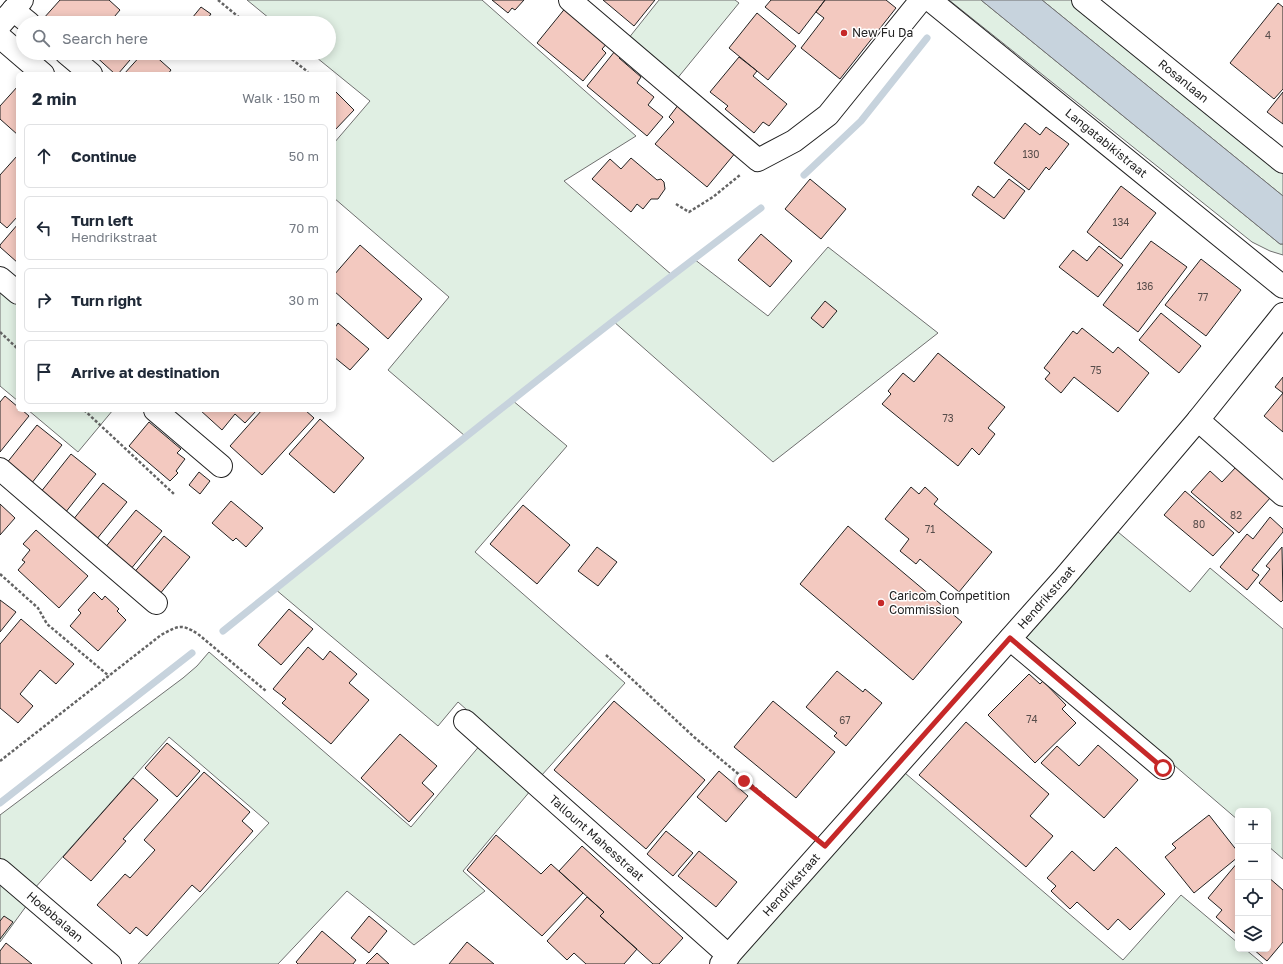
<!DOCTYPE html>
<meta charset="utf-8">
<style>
body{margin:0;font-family:"Golos Text",sans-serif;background:#f6f6f7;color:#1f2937}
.controls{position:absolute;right:12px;bottom:12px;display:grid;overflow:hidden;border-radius:6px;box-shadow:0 2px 10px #0003}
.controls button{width:36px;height:36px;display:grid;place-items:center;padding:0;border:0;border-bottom:1px solid #e0e1e3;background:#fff;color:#1f2937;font:20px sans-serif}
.stop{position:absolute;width:12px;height:12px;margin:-9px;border:3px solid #c62828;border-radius:50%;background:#fff}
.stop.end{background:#c62828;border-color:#fff;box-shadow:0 1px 4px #0008}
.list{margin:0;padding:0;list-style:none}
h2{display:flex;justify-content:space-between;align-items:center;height:52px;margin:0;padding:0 16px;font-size:17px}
h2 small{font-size:13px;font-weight:400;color:#747a83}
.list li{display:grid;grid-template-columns:26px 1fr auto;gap:12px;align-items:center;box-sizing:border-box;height:64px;margin:0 8px 8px;padding:0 8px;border:1px solid #e0e1e3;border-radius:6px}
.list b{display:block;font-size:15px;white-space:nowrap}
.list p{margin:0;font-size:13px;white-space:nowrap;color:#747a83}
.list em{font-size:13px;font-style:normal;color:#747a83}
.icon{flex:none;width:22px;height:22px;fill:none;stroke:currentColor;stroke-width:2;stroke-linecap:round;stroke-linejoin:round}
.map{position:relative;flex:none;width:1283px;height:964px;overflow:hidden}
.search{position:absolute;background:#fff;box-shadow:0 2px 10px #0003;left:16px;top:16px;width:320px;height:44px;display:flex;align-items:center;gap:10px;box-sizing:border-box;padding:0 14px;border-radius:22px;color:#747a83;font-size:15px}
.panel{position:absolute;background:#fff;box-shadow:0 2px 10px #0003;left:16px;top:72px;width:320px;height:340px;border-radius:6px}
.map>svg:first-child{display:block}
</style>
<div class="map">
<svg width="1283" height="964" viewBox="0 0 1283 964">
<rect width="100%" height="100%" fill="#fff"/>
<!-- green -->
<path fill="#e0efe3" stroke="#6f6f6f" d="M247,0H482L636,136L564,181L672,275L694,259L768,316L828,247L938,333L773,462L613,321L512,400L567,446L475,552L625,683L541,776L458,702L438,726L275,589L465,436L388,370L449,297L334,198V143L370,101L311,53H329V23H275Z
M659,0H735L739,3L676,80L628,39Z
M949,0H981L1280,244H1283V255L1270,251L1252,242Z
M1042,0H1074L1180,91L1283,173V196Z
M0,289L18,304V401L0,386Z
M28,410H113L78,452Z
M1118,532L1190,592L1210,568L1283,629V859L1268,846V811H1238V820L1026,638Z
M209,652L411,827L481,744L531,790L463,871L485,891L414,945L347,891L278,964H138L269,823L169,737L34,889L0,859V815L183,678L197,666Z
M905,773L1123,960L1181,895L1238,943V949H1245L1263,964H735Z
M0,881L27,905L0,942Z"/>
<!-- water -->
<path fill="#c7d3dd" stroke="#6f6f6f" d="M981,0H1042L1283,196V244H1280Z"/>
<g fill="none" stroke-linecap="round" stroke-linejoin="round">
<!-- stream -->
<path stroke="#c7d3dd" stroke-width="7" d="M804,175L861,121L927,38
M223,631C401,488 579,345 761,208
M0,803L192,653"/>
</g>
<!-- building -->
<path fill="#f3c9c0" stroke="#222" d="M60,0H109L120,10L109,23H47L43,19Z
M492,0H524L515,10L512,8L508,13Z
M603,0H655L634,26Z
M771,0H825L799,34L765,7Z
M825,0H886L896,8L840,79L801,48L824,18L816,12Z
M1278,3L1283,7V89L1274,99L1230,63Z
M567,6L609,41L602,49L606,53L583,81L537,43Z
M201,7L211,14L204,23H188Z
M757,13L796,46L768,80L729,48Z
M615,51L621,56L619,58L641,77L637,83L654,97L648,105L663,117L647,136L587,86Z
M92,53H136L118,74H115Z
M143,53H152L171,70L168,74H124Z
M739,57L757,71L753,76L787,104L769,126L763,122L754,133L725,109L728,106L710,92Z
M18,86V135L0,119V106Z
M334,90L354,110L334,131Z
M1283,92V124L1267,112Z
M679,104L736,152L707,187L655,144L674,122L669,117Z
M1025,123L1040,135L1046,127L1069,144L1049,170L1046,167L1029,190L994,163Z
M17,156L18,216L7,228L0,222V175Z
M631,158L657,180L661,179L664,182L665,189L658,199H651L643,209L637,204L631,212L592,179L610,159L621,169Z
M810,179L846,209L821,239L785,209Z
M1009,179L1025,191L1004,219L972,195L978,186L994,198Z
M1121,186L1156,213L1121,259L1087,232Z
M18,224V263L0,247V245Z
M761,234L792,261L770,287L738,260Z
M1151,241L1187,267L1138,332L1103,305Z
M360,245L422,299L388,339L334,291V275Z
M1099,246L1123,265L1098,297L1059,267L1073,250L1087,261Z
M1201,259L1241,290L1206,336L1165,305Z
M825,301L837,311L823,328L811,318Z
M1161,313L1201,346L1179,373L1139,340Z
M338,323L369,349L350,370L334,357V329Z
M1082,328L1113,353L1118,347L1149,373L1118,412L1074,377L1061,393L1045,379L1050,373L1044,368L1073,331L1077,334Z
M938,353L1005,407L988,428L995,434L979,455L972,448L958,466L882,404L891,394L888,391L903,373L914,382Z
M1283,377V432L1264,416L1283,393L1275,387Z
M5,396L18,407V410H22L29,416L0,452V402Z
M200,410H257L245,423L235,414L222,430Z
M262,410H305L314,418L262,475L230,446Z
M320,419L364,458L334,493L289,454Z
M149,422L181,449L177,453L185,459L176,471L178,473L170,481L129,446Z
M37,425L62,445L31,484L6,464Z
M71,454L96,474L65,513L40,493Z
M1236,467L1271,497L1239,533L1191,492L1210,471L1222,482Z
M199,472L210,481L200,494L189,485Z
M103,483L127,502L96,540L72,521Z
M911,487L919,494L925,487L938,499L934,504L992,552L959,592L920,559L916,564L900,551L909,539L885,519Z
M1185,491L1234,533L1213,556L1164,515Z
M231,501L263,528L246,547L236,538L233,541L212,523Z
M0,504L15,518L0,535Z
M523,505L570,545L537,584L490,544Z
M136,510L162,531L130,570L104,549Z
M1270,517L1283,529V532L1252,570L1259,575L1247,590L1220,567L1247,534L1253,539Z
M848,526L962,622L913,680L800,584Z
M36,530L88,576L59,608L18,570L25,562L22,560L30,550L23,544Z
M164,536L190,557L159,595L133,574Z
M597,547L617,562L598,586L578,571Z
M1282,547L1283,600L1281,602L1259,583L1270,569L1266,566Z
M94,592L102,600L105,596L119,609L117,611L126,620L98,651L70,626L81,613L78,610Z
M0,600L16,612L0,632Z
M289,609L313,629L281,665L258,645Z
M21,619L74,664L56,684L40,670L20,694L33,706L18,723L0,708V644Z
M308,647L323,660L330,651L357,674L349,683L369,700L331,744L282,703L286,699L273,689Z
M837,671L863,692L865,689L882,703L846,746L834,736L837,733L806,707Z
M1029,674L1040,684L1043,681L1066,705L1062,709L1076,723L1035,763L988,715Z
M614,701L705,780L646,849L554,770Z
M773,701L835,752L796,798L734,747Z
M966,722L1049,794L1030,816L1053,836L1026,867L919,775Z
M400,734L437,766L422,783L434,794L409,822L361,778Z
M167,743L200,771L177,797L145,768Z
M1098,745L1138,780L1104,818L1041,763L1057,746L1079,766Z
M719,771L748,796L726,822L697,797Z
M204,772L250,812L242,821L253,831L200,892L192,885L147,936L136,927L130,934L97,905L125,874L130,878L155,850L144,840Z
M133,778L158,800L123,839L126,841L91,881L63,857Z
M1209,815L1238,852V857L1194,893L1165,857L1176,848L1172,844Z
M666,831L693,853L673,876L647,854Z
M496,835L541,874L551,864L583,893L542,936L467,870Z
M582,846L683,938L659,964H653L600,916L604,912L559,871Z
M1116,847L1165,894L1130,930L1118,919L1108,930L1077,902L1070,909L1051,891L1056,886L1047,878L1072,851L1094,871Z
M699,851L737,882L716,907L678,876Z
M1238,862V936L1216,917L1222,910L1208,898Z
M1268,877L1283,890V942L1267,961L1253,949H1268Z
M587,897L604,912L600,916L637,949L624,964H586L574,953L567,960L547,941Z
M4,916L13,922L0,939V921Z
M369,916L387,931L369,953L351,938Z
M322,931L356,960L353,964H298L296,962Z
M467,942L494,964H449Z
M6,943L32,964H0V951Z
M377,953L389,964H366Z"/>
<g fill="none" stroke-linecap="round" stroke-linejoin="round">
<defs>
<g id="minor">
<path d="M570,0L758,160L794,141L828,115L921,0"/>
<path id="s1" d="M930,0L1283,287"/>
<path id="s2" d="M1083,0L1283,162"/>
<path d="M13,10L29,23"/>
<path d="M0,25L22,0"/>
<path d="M0,37L43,74"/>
<path d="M66,53L91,74"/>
<path d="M0,278L18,293"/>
<path d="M155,410L221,466"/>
<path d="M1198,420L1283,495"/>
<path d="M0,469L156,603"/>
<path d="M1010,639L1163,768"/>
<path id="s3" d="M465,721L729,956"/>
<path id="s4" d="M0,870L110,964"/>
<path id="s5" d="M721,964L1063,579L1198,420L1283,314"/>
</g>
</defs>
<!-- minor casing -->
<use href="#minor" stroke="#222" stroke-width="24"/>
<!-- path -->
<path stroke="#646464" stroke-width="2.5" stroke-dasharray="3 2" stroke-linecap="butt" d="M218,0L246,23
M284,53L308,72
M676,204L689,212L713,197L740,175
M0,332L18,349
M84,410L175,495
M0,574L38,608L47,624L109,676
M606,655L694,737L808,832
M0,761L161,635C178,626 181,623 198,634L266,691"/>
<!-- minor -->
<use href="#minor" stroke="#fff" stroke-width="22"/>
</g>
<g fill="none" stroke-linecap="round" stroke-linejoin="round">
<!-- route -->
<path stroke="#c62828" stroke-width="5" d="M744,781L825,846L1010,638L1163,768"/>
</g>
<!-- markers -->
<g fill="#c62828" stroke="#fff" stroke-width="1.5">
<circle cx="844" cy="33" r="4"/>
<circle cx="881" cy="603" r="4"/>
</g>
<g text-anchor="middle" stroke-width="3" stroke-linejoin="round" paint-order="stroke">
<!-- number labels -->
<g font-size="10" fill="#564c4a">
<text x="1268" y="39">4</text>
<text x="1031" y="158">130</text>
<text x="1121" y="226">134</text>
<text x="1145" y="290">136</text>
<text x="1203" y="301">77</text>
<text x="1096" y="374">75</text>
<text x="948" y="422">73</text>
<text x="1236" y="519">82</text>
<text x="1199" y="528">80</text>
<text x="930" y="533">71</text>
<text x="1032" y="723">74</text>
<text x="845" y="724">67</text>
</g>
<!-- poi labels -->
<g font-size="12" fill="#222" stroke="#fff" text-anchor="start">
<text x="852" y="37">New Fu Da</text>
<text x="889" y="600">Caricom Competition<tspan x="889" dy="14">Commission</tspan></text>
</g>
<!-- street labels -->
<g font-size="12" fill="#222" stroke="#fff">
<text dy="4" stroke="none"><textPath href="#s2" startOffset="129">Rosanlaan</textPath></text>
<text dy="4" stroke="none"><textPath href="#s1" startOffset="227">Langatabikistraat</textPath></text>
<text dy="4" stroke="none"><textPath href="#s5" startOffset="490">Hendrikstraat</textPath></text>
<text dy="4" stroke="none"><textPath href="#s3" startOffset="176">Tallount Mahesstraat</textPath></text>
<text dy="4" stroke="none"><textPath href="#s5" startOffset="106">Hendrikstraat</textPath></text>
<text dy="4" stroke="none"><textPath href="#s4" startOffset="72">Hoebbalaan</textPath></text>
</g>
</g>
</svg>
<div class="controls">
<button>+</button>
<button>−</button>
<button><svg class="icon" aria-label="locate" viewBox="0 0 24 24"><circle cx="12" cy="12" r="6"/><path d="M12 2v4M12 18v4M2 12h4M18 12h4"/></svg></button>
<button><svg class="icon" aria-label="layers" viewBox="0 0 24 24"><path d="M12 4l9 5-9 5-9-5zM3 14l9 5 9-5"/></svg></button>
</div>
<div class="stop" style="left:1163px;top:768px"></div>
<div class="stop end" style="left:744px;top:781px"></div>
<div class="search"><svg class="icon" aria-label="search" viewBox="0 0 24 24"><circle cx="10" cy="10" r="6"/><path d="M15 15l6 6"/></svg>Search here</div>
<section class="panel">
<h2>2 min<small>Walk · 150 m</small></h2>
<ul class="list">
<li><svg class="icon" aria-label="ahead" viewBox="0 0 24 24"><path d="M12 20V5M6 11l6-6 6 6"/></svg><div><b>Continue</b></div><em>50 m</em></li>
<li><svg class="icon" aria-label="left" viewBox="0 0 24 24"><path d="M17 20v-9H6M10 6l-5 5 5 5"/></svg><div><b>Turn left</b><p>Hendrikstraat</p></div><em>70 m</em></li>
<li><svg class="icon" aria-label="right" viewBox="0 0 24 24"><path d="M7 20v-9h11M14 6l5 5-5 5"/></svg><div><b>Turn right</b></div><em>30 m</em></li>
<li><svg class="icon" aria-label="arrive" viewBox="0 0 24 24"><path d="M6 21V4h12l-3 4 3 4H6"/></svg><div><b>Arrive at destination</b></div></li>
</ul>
</section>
</div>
